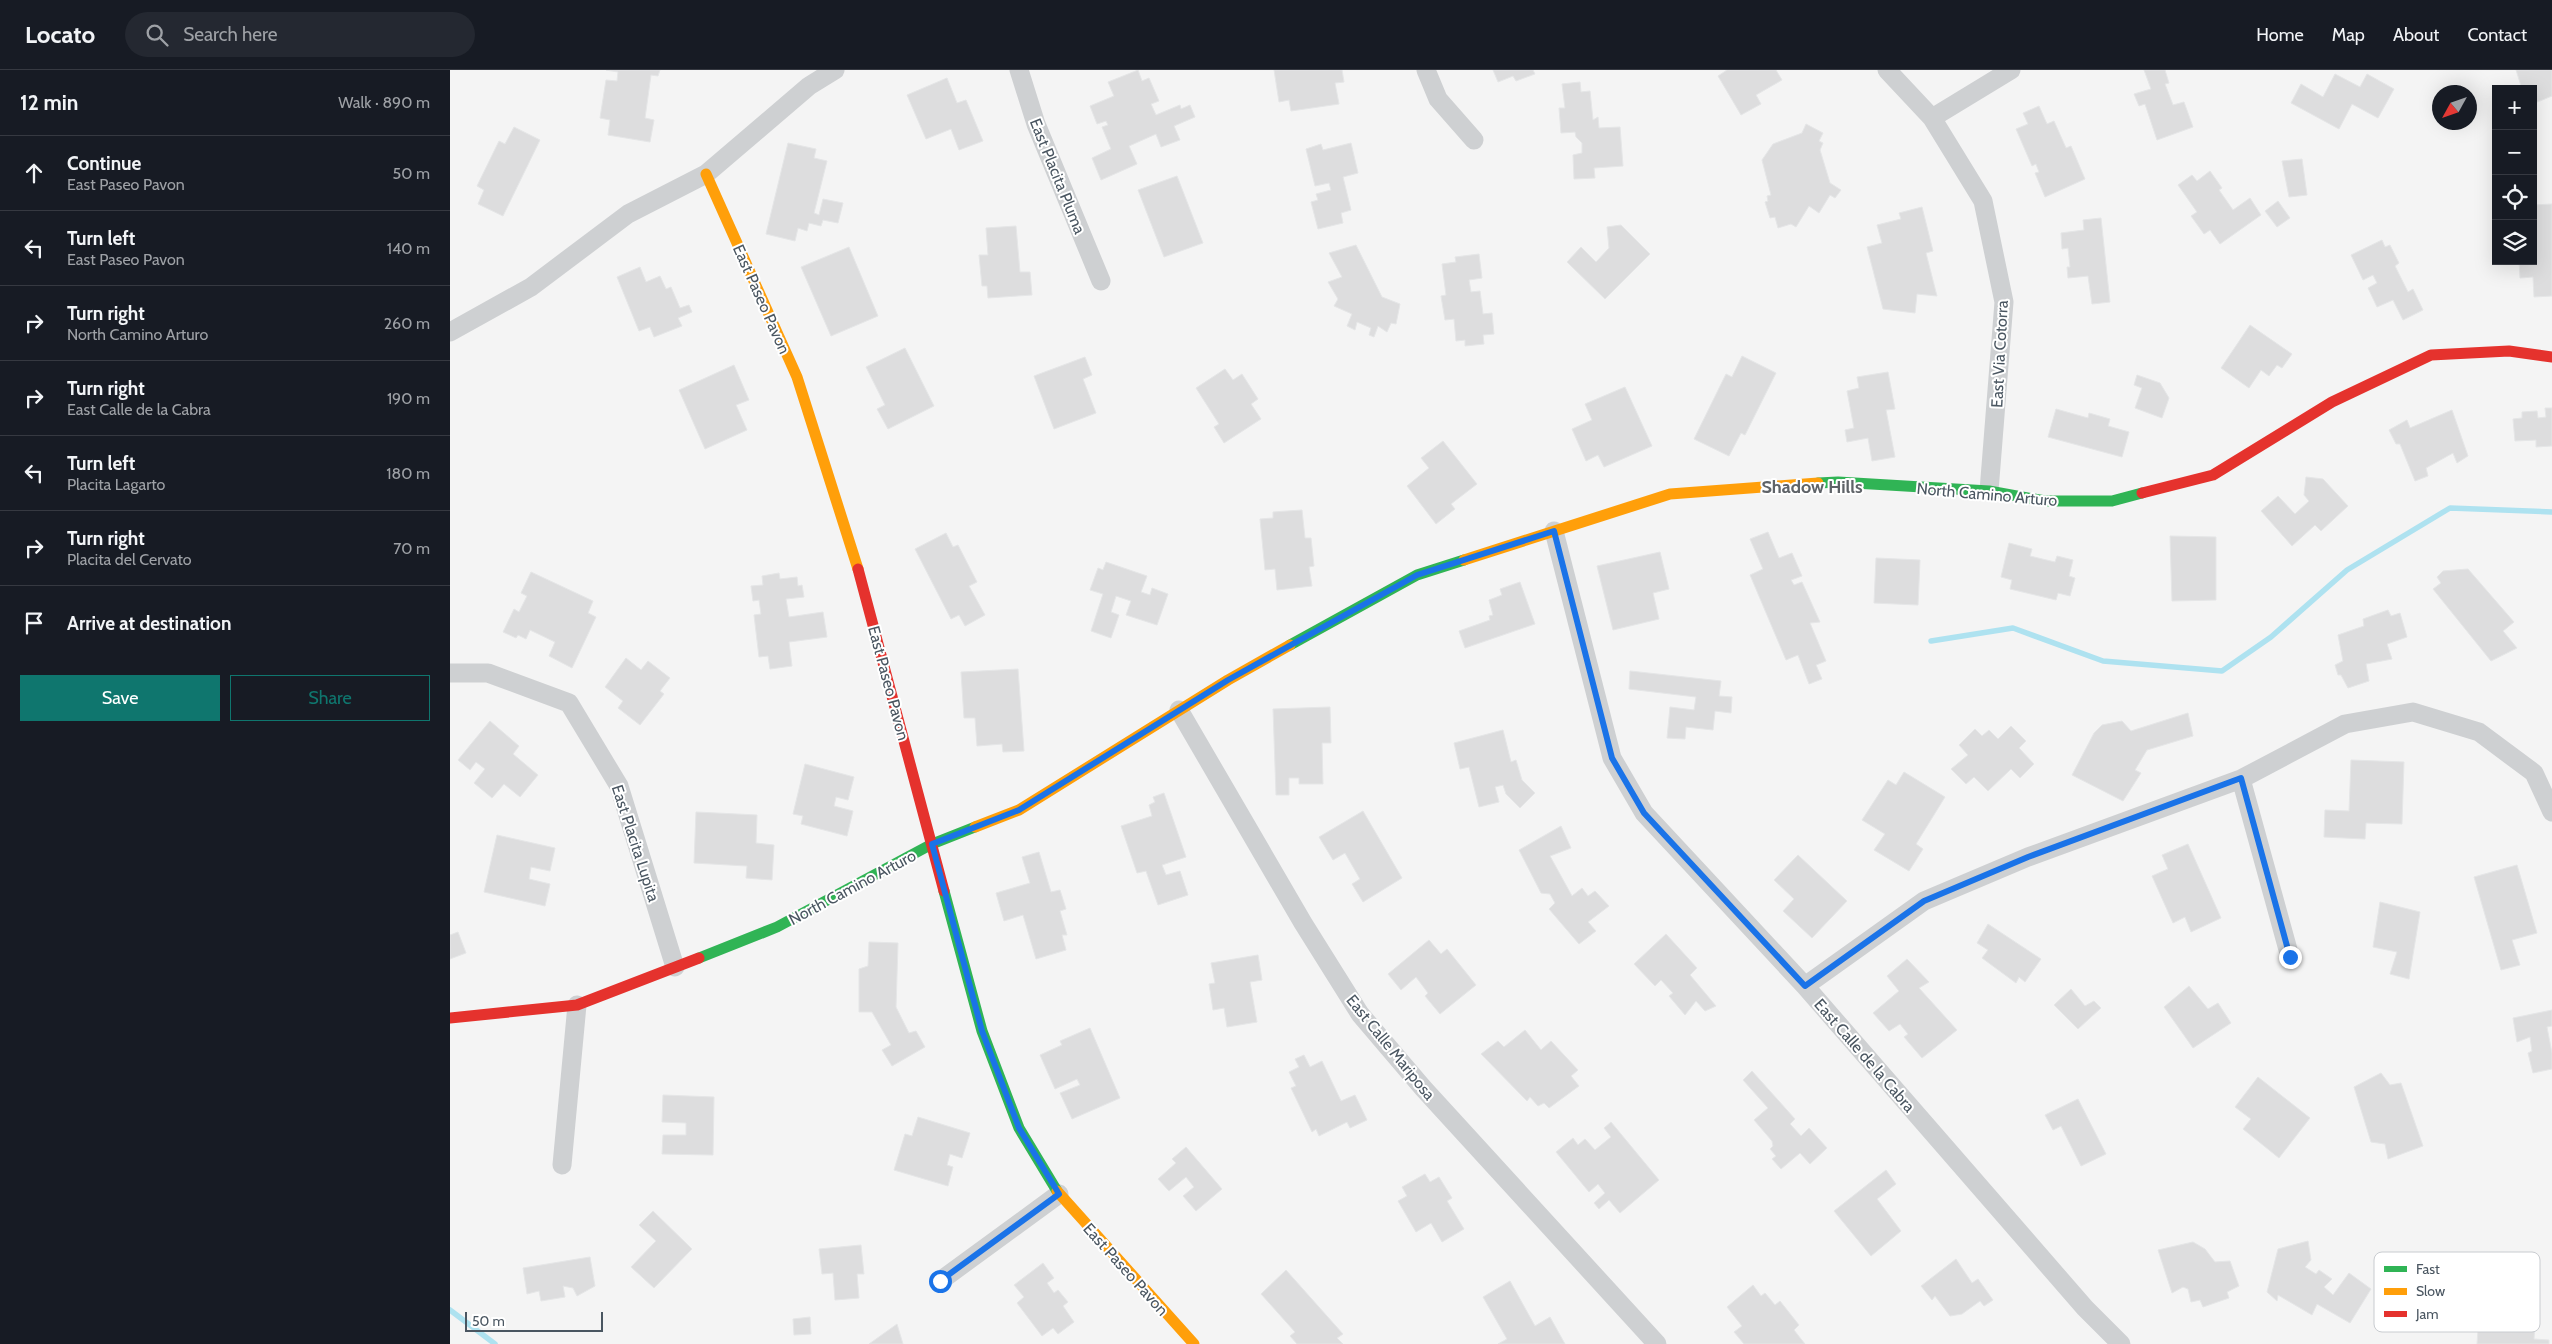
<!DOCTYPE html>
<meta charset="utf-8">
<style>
body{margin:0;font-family:Cabin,sans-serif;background:#242831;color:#f1f3f6}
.controls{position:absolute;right:15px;top:15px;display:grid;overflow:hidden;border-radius:0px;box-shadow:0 5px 20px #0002}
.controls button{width:45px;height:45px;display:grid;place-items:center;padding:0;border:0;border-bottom:1px solid #363941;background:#171b24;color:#f1f3f6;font:25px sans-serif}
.compass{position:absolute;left:1982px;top:15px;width:45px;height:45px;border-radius:50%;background:#171b24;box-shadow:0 5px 20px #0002;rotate:230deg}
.scale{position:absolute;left:15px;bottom:12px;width:138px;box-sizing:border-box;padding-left:5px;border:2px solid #4a5661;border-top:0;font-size:14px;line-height:18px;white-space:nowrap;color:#4a5661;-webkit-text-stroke:4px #fff;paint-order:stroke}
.stop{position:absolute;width:15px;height:15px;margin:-11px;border:4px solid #1a73e8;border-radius:50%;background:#fff}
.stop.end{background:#1a73e8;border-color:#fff;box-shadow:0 1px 5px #0008}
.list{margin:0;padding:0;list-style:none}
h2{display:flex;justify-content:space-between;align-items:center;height:65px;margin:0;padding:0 20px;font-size:21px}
h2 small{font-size:16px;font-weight:400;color:#9ea1a6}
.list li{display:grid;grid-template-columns:32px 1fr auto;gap:15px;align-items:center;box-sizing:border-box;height:75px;padding:0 20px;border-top:1px solid #363941}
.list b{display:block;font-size:19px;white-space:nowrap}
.list p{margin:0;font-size:16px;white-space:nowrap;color:#9ea1a6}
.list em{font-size:16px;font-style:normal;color:#9ea1a6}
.actions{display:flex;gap:10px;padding:15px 20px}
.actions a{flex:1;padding:11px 0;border:1px solid #0f766e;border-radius:0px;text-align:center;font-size:18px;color:#0f766e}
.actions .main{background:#0f766e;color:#fff}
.icon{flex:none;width:28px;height:28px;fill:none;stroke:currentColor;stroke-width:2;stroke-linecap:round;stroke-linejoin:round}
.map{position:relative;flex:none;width:2102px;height:1274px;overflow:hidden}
header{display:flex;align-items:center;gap:30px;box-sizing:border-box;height:70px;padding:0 25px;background:#171b24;border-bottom:1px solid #363941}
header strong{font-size:24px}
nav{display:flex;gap:28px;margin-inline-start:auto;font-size:18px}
.search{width:350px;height:45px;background:#242831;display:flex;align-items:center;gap:12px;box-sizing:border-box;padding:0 18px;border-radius:28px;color:#9ea1a6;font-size:19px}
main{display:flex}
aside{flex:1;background:#171b24}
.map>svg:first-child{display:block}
</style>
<header>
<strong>Locato</strong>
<div class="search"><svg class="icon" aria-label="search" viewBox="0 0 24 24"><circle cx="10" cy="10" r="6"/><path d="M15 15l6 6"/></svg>Search here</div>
<nav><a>Home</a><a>Map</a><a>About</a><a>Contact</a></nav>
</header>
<main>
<aside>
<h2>12 min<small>Walk · 890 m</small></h2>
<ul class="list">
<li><svg class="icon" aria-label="ahead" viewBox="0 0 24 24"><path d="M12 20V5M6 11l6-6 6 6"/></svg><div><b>Continue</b><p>East Paseo Pavon</p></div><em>50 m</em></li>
<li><svg class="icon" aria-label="left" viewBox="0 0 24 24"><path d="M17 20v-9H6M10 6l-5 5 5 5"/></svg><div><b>Turn left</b><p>East Paseo Pavon</p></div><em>140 m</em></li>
<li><svg class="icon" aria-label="right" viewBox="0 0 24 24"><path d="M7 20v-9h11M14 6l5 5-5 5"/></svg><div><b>Turn right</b><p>North Camino Arturo</p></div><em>260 m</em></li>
<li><svg class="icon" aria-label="right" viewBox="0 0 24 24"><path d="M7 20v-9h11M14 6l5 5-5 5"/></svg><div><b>Turn right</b><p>East Calle de la Cabra</p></div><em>190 m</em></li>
<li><svg class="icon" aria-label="left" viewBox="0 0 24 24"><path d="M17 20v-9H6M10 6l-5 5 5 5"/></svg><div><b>Turn left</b><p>Placita Lagarto</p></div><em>180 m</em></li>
<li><svg class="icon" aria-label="right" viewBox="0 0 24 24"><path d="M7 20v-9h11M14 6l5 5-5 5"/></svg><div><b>Turn right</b><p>Placita del Cervato</p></div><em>70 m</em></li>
<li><svg class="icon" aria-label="arrive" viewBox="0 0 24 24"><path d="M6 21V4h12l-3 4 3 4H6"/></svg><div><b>Arrive at destination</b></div></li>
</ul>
<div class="actions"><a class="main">Save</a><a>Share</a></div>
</aside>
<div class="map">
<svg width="2102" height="1274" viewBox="0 0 2102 1274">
<rect width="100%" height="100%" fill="#f4f4f4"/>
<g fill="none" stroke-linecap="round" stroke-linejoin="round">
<!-- stream -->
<path stroke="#aee2f0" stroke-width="5.5" d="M1481,571L1563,558L1653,591L1772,601L1821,567L1897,500L2000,438L2102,442
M0,1240L45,1274"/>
</g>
<!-- building -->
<path fill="#ddddde" stroke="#e5e6e7" d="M156,0H210L208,6L201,5L195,48L204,50L200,72L158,65L160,50L150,48L156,10L167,11L168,2Z
M688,0L692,11L699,8L709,31L701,34L706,45L730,35L731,39L740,35L745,47L724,56L730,70L711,77L706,64L679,76L687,94L651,110L642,88L661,79L652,57L658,55L656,51L647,54L640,36L664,26L658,12Z
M824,0H892L894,12L885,13L889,34L841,41L839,30L829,32Z
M1043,0H1083L1085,4L1066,11L1063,6L1048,12Z
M1277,0H1326L1332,10L1306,25L1311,34L1291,45L1268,6Z
M1694,0H1715L1719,13L1715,14L1723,35L1734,32L1743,57L1707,70L1695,34L1689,36L1684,24L1701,19Z
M2066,0H2102V26L2085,33L2083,19H2072Z
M1885,4L1910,17L1917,4L1944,19L1928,48L1902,34L1889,59L1841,33L1851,14L1873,27Z
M497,8L507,33L516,30L533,71L509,80L501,59L476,69L457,25Z
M1130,12L1131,22L1140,21L1143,50L1148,47L1149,58L1170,57L1173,96L1144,98L1145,108L1124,109L1123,85L1132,83V73L1126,67L1125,62L1111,63L1109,38H1115L1112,14Z
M1589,36L1597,54L1604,51L1616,78L1621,76L1635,109L1595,127L1585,103L1589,102L1586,94L1582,96L1566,59L1578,54L1573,43Z
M1356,54L1373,63L1369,71L1373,73L1370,80L1380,113L1391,120L1385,128L1380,125L1369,143L1359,136L1346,157L1341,154L1328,158L1325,147L1320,148L1315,132L1318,131L1317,126L1321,125L1312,90L1323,74L1352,63Z
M64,57L90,70L53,146L28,134L34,120L27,116L49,71L55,74Z
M338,73L366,79L364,88L377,91L364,143L369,145L373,129L393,133L388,153L373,150L371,156L359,153L357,161L348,158L345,171L316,164Z
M901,73L908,103L893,107L901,140L891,143L893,153L868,159L861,132L868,130L866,124L881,120L879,113L865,116L856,79L871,74L873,80Z
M1852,89L1857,125L1839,127L1832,91Z
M1760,101L1772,118L1769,120L1783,140L1800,128L1811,145L1770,174L1760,160L1754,164L1741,146L1747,142L1728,115L1742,105L1747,111Z
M727,106L753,173L714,187L688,120Z
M1828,131L1840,148L1827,157L1815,141Z
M2102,134V226L2084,227L2083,207L2070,208L2069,191H2083V135Z
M1472,137L1483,181L1476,183L1487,226L1467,224L1465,243L1433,239L1417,177L1432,173L1427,155L1451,149L1449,143Z
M1651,148L1660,232L1642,234L1638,206L1618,208L1617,197H1620L1618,178L1612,179L1611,163L1634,160L1633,150Z
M1171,155L1200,184L1155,229L1117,192L1131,177L1146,192L1159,178L1157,157Z
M566,156L570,202H580L582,225L538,228L537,216H532L529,185H538L536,158Z
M1932,170L1935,177L1940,175L1949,193L1945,196L1958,222L1963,219L1973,240L1953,250L1943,230L1927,237L1918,218L1927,213L1923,205L1913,210L1901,185Z
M906,175L932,227L950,234L946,254L941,253L937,262L928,256L924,267L919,265L921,258L907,252L905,260L897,256L902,244L884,236L888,229L878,212L892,207L879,183Z
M399,177L428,246L381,266L351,197Z
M1029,184L1032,208L1019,210L1021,222L1030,221L1033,244L1042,243L1044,264L1033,265L1034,274L1015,276V270L1006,271L1004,249L995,250L991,226L996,225L992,194L1006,192L1005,187Z
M190,197L196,212L210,206L216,219L221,217L230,238L239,235L242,242L228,248L232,256L204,267L200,257L189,261L167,207Z
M1800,255L1842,284L1832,298L1827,295L1819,306L1811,300L1799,318L1771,298Z
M455,278L484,336L438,359L427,339L435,335L416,297Z
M1292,286L1326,303L1295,365L1291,363L1279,386L1244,369L1276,304L1282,307Z
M635,287L642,305L633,309L646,343L604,359L584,306Z
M284,295L299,330L286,335L297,360L255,379L229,320Z
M775,299L783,310L792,304L808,329L801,334L811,349L774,373L764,357L769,354L746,318Z
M1438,302L1445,339L1436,340L1445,387L1422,391L1418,368L1397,372L1395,360L1404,358L1397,321L1409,318L1407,307Z
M1687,305L1710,313L1719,328L1712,348L1685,338L1692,318L1684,315Z
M1175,317L1202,376L1154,397L1148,385L1136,391L1122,359L1142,350L1135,334Z
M2095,338H2102V376L2086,377V370L2065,371L2063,349L2072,348V342L2087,341L2088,348L2096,347Z
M1606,339L1638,348L1639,343L1660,349L1658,356L1679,362L1672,387L1598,367Z
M2002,340L2018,386L2007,393L2003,383L1976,398L1978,406L1965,411L1950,374H1946L1939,360L1957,350L1960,358Z
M993,371L1027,414L1001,434L1005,439L986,454L957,416L979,398L971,388Z
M1856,407L1873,409L1898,436L1871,461L1865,455L1842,476L1811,441L1828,426L1845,444L1859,431L1854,425Z
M852,440L855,468H861L864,496L859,497L862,516L827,520L825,499L815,500L810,449L823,448V442Z
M1318,462L1329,488L1342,483L1352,506L1341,510L1344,515L1352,512L1370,552L1360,553L1376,591L1366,595L1372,609L1359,614L1348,585L1336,590L1300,505L1313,499L1300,469Z
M496,463L503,477L508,475L527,512L519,516L535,545L515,556L509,545L501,549L465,479Z
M1720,466L1766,467V530L1722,531Z
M1559,473L1582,479L1580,486L1605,492L1607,486L1623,490L1619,506L1625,508L1620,526L1608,523L1606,530L1560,519L1562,510L1551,507Z
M1210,482L1219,519L1203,523L1209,549L1163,560L1147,496Z
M1426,488L1470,490L1468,535L1424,533Z
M656,492L697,506L691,522L700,525L702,518L718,524L707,555L676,545L681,531L666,526L661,542L669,545L661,568L641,561L653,524L640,520L648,498L653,500Z
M2018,499L2064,552L2053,561L2067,578L2041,591L1983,519L1991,513L1987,507L1993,501Z
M81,502L143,531L138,543L146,547L122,598L99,586L105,572L80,560L76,569L68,565L66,568L53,562L64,539L69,542L77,526L71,523Z
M329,503L330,509L347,507L348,516L352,515L354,527L336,529L339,547L373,542L377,567L339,572L342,596L320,599L318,586L309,587L304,545L311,544L309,530L303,531L301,516L313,515L312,506Z
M1070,512L1085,554L1015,578L1009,561L1040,550L1039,546L1043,545L1039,530L1052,525L1050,519Z
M1938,540L1941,546L1950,543L1957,567L1937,574L1942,589L1916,594L1919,611L1898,618L1891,605H1888L1885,595L1893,591L1888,565L1914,556L1913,549Z
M176,588L191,600L198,591L220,608L210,621L214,624L190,655L168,638L173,631L155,617Z
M568,599L574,681L553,682L552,674L527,676L525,648H514L511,602Z
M1180,601L1271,611L1269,626L1282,627L1281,643L1265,641L1263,660L1236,657L1235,669L1217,668L1220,637L1244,640L1246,627L1179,619Z
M880,637L881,673H872L873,714H849V708H839V725H826L823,639Z
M1738,643L1743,666L1697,680L1685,700L1691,703L1673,731L1622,705L1644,663L1652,655L1672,651L1681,661Z
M40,651L69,676L63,684L88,705L70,727L54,714L42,728L24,713L35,699L26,692L20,700L8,690Z
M1561,656L1576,671L1569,678L1584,694L1570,708L1561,699L1538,721L1524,707L1516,714L1501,699L1518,685L1509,675L1525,659L1532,666L1539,660L1548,669Z
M1053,660L1061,692L1066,690L1072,710L1085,723L1070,738L1056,724L1053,715L1045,717L1049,732L1029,737L1019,697L1010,699L1004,673Z
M1901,690L1954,692L1952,754L1916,753L1915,769L1874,767L1875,740L1899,741Z
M355,694L404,707L398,730L386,727L384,736L403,741L397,766L351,754L353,746L343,744Z
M1454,702L1495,727L1466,774L1473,779L1459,801L1424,780L1435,764L1412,750L1438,710L1446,715Z
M714,723L736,787L712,795L716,805L730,801L738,825L708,835L696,801L687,803L671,756L702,746L699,735L705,732L703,727Z
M913,741L952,808L913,832L902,814L910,809L895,783L883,790L869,767Z
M246,742L307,745L306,773L324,775L322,810L296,808L297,796L244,793Z
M1111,756L1121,778L1100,786L1122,826L1132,818L1138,826L1145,821L1159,836L1138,852L1146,861L1129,874L1099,839L1105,833L1100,824L1091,823L1069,780Z
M47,765L105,778L100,801L81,797L79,809L100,814L95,836L34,822Z
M1738,774L1771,848L1741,862L1735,847L1723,853L1702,806L1718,799L1712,785Z
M589,782L601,822L610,820L616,839L610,841L617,865H612L616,880L586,889L573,845L554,851L546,823L580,813L572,787Z
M1348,785L1397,831L1362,868L1333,841L1344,829L1324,810Z
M2067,795L2087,863L2062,870L2070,895L2051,900L2024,807Z
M1930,832L1970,842L1959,909L1940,904L1947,882L1923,877Z
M1538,854L1591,889L1575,912L1569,907L1566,913L1532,888L1538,880L1527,873Z
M8,862L16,883L0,889V865Z
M1216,864L1247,898L1240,905L1266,936L1255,941L1246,931L1235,945L1219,926L1223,923L1211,910L1205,916L1184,894Z
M979,870L991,884L997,879L1026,915L990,944L975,926L978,923L966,907L951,920L938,904Z
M419,872L448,873L446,937L459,963L466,961L475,977L442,996L432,980L441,975L422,942H409V899L418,896Z
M808,885L812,910L800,912L807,952L777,957L774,938L763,940L759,914L765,913L761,893Z
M1457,889L1479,912L1469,918L1507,960L1472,988L1454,967L1458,964L1450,954L1439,961L1423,943L1449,921L1437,906Z
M1739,916L1758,939L1768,933L1781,953L1743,978L1714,937Z
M1621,919L1635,936L1644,931L1651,938L1628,959L1604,935Z
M2102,940V956L2097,957L2102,983V999L2083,1003L2078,983L2082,981L2080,967L2067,972L2063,948Z
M640,958L670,1028L622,1049L610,1023L630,1015L627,1009L605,1019L590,985L612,975L610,971Z
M1075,960L1091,980L1101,971L1128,1000L1121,1006L1129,1016L1099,1038L1094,1033L1088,1036L1080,1027L1077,1031L1031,984L1048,971L1054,977Z
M854,985L860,997L872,991L891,1031L905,1025L917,1050L900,1058L897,1052L869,1066L866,1059L862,1062L841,1018L846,1016L839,1002L849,997L845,989Z
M1302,1001L1345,1049L1340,1054L1351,1066L1359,1058L1377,1078L1360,1094L1350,1083L1331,1099L1322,1089L1326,1086L1320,1079L1323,1076L1322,1071L1304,1050L1318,1038L1293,1010Z
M1931,1003L1940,1015L1951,1013L1973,1076L1938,1089L1935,1074L1921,1072L1904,1017Z
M1808,1007L1860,1048L1829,1088L1793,1059L1801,1049L1785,1037Z
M213,1025L264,1027L263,1085L212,1084L213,1065H236V1053L212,1052Z
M1628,1029L1656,1084L1631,1096L1611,1056L1603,1060L1595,1045Z
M468,1047L520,1063L512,1088L500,1084L497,1095L503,1097L498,1116L444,1100L455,1064L462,1066Z
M1161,1052L1209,1110L1170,1143L1159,1130L1149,1139L1144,1133L1155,1123L1148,1114L1139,1122L1106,1082L1123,1068L1128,1075L1135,1069L1145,1080L1161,1067L1154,1058Z
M736,1077L772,1119L746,1141L733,1126L744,1117L736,1107L719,1121L708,1109L726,1093L722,1089Z
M1436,1100L1446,1114L1427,1129L1451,1161L1421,1186L1384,1141Z
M975,1104L980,1112L989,1107L1002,1128L997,1131L1014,1159L992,1172L981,1153L966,1162L948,1131L957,1126L952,1117Z
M203,1141L242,1179L204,1218L181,1197L206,1171L189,1155Z
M1858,1171L1861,1190L1855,1197L1866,1204L1869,1200L1882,1209L1874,1217L1883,1225L1899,1203L1921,1219L1900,1253L1867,1234L1862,1245L1828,1225L1827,1231L1817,1222L1828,1179Z
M1743,1172L1755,1179L1765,1192L1780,1191L1789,1216L1777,1222L1779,1228L1753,1237L1750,1230L1741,1232L1738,1219L1733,1217L1722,1223L1708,1180Z
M411,1175L414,1204H407L409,1228L385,1230L383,1203L372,1204L369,1179Z
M140,1187L145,1216L127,1226L123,1218L113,1216L115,1227L91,1231L89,1221L77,1224L73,1198Z
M1506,1189L1522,1213L1528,1209L1543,1230L1534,1236L1530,1231L1512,1244L1500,1246L1485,1226L1482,1230L1471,1216Z
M593,1193L604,1208L597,1213L604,1223L608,1220L618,1232L613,1236L624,1252L608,1264L603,1258L592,1266L567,1233L574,1227L564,1215Z
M836,1200L893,1264L887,1268L893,1274H847L840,1266L845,1262L811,1224Z
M1060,1211L1085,1256L1100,1247L1115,1274H1048L1057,1269L1033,1227Z
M1303,1215L1311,1226L1315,1223L1325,1235L1330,1231L1349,1255L1344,1260L1355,1274H1294L1284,1262L1292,1256L1277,1237Z
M360,1247L361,1264L344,1265L343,1249Z
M2041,1251L2085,1253L2084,1269L2099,1270V1274H2027L2028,1259L2040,1260Z
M447,1254L453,1274H419Z"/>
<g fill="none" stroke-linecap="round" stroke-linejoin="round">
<!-- street -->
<path stroke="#ced0d2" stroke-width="19" d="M569,0L586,54L651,211
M976,0L988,29L1024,70
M1437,0L1482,48L1533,131L1554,232L1539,421
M1482,48L1561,0
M0,262L81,217L178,144L256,104L359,16L385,0
M1104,461L1162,688L1194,743L1355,916L1635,1238L1671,1274
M0,603H38L119,633L169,716L225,897
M729,640L853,853L910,944L973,1018L1207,1274
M1791,709L1840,887
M1355,916L1474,831L1578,787L1791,709L1895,654L1963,642L2029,662L2084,703L2102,742
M112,1095L127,935
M490,1211L609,1124"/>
<!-- fast -->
<path stroke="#30b455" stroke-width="11" d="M1368,413L1388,412L1539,421L1595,431H1662L1692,423
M840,575L967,505L1014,490
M494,821L532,961L569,1058L607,1121
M249,888L327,857L482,774L525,757"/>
<!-- slow -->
<path stroke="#ff9f0a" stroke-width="11" d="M256,104L347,307L408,499
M1014,490L1220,424L1368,413
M525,757L569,740L778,610L840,575
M607,1121L744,1274"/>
<!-- jam -->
<path stroke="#e5322d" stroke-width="11" d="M1692,423L1763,405L1882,332L1981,285L2059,281L2102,287
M408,499L494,821
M0,948L127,935L249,888"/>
</g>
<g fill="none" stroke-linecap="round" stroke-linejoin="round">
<!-- route -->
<path stroke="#1a73e8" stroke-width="6" d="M490,1211L609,1124L569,1058L532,961L482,774L569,740L778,610L967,505L1104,461L1162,688L1194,743L1355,916L1474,831L1578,787L1791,708L1840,887"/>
</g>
<g text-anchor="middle" stroke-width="4" stroke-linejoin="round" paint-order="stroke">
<!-- street labels -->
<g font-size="16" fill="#4a5661" stroke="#fff">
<text transform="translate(608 106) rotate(68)" y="6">East Placita Pluma</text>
<text transform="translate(312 229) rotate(66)" y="6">East Paseo Pavon</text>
<text transform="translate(1549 284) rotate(-87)" y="6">East Via Cotorra</text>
<text transform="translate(1537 424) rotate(5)" y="6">North Camino Arturo</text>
<text transform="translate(439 613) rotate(75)" y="6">East Paseo Pavon</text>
<text transform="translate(186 773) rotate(72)" y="6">East Placita Lupita</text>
<text transform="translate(402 817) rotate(-28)" y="6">North Camino Arturo</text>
<text transform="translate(941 977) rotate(51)" y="6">East Calle Mariposa</text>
<text transform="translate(1415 985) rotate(49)" y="6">East Calle de la Cabra</text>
<text transform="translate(676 1199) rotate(48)" y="6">East Paseo Pavon</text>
</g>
<!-- neighbourhood labels -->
<g font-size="18" font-weight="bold" fill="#5f6368" stroke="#fff">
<text x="1362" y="423">Shadow Hills</text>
</g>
</g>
<!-- legend -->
<rect x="1924" y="1182" width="166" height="80" rx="8" fill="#fff" stroke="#c9ccd0" stroke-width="1"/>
<rect x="1934" y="1196" width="23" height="6" fill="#30b455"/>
<rect x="1934" y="1218" width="23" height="7" fill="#ff9f0a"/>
<rect x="1934" y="1241" width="23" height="6" fill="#e5322d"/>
<g font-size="14" fill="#4a5661">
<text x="1966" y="1204">Fast</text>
<text x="1966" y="1226">Slow</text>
<text x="1966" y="1249">Jam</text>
</g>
</svg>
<div class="controls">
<button>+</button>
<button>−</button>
<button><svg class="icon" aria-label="locate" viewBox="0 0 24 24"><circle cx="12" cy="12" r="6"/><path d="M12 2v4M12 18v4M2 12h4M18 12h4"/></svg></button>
<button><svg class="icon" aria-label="layers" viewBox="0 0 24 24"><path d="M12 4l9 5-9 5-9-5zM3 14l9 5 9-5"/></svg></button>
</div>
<svg class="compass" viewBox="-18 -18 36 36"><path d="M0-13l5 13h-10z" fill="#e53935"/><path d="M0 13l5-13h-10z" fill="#9ea1a6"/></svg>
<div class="scale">50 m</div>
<div class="stop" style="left:490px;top:1211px"></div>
<div class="stop end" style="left:1840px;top:887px"></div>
</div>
</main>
